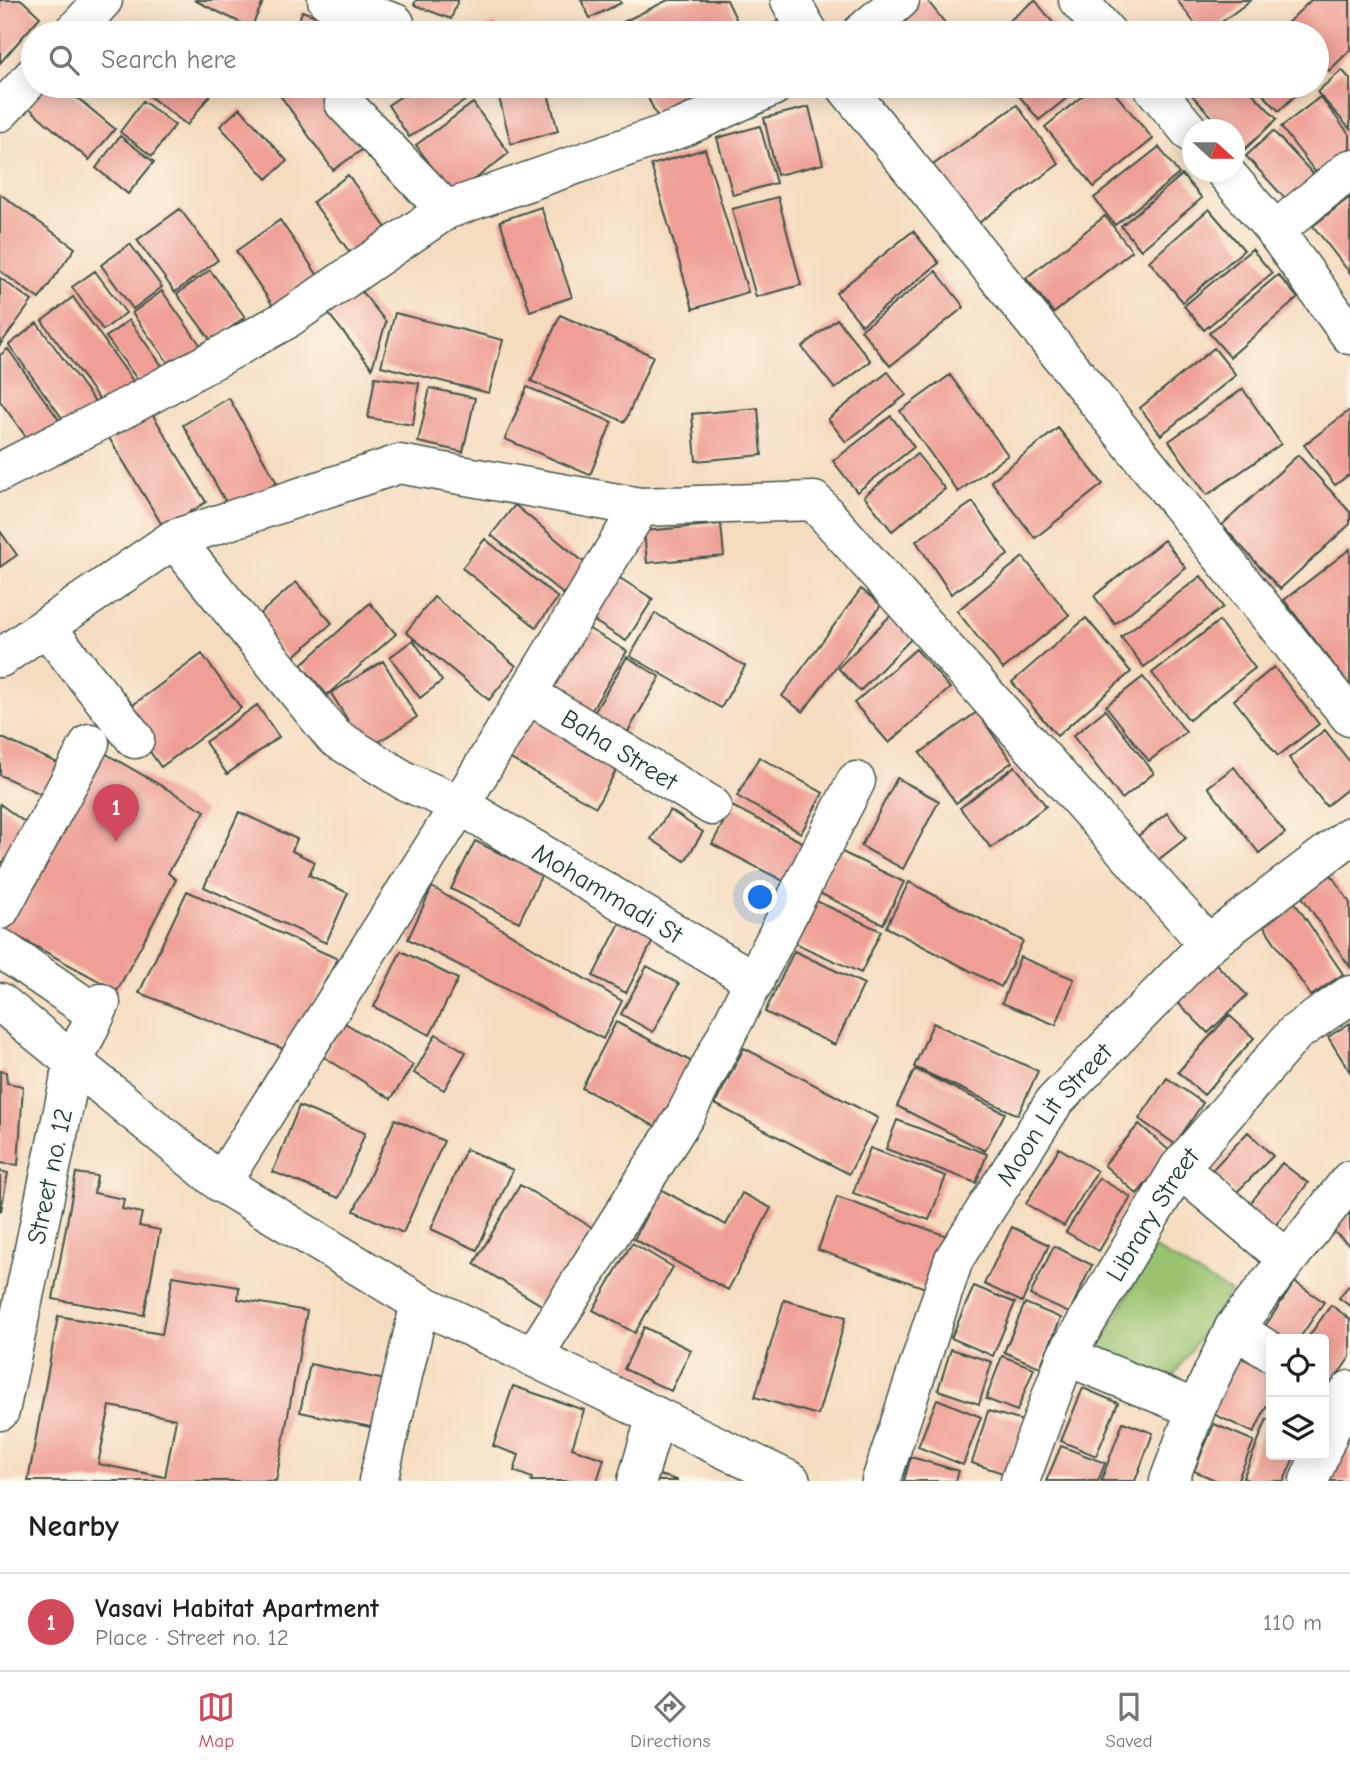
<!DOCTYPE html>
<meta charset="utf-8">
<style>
body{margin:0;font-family:"Comic Neue",sans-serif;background:#f2f2f2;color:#222}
.controls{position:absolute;right:21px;bottom:21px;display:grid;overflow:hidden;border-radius:7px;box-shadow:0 4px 18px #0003}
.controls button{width:63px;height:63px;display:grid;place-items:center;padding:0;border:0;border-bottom:2px solid #e0e0e0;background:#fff;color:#222;font:35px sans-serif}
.compass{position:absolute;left:1182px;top:119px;width:63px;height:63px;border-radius:50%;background:#fff;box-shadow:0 4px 18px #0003;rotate:111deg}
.you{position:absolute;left:761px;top:898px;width:24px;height:24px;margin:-18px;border:5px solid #fff;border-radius:50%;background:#1a73e8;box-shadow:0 0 0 10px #1a73e833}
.badge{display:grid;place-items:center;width:46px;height:46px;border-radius:50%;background:#d1495b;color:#fff;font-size:23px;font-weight:700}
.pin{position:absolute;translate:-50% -58px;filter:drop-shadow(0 2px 4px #0008)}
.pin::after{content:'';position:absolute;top:37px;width:24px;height:21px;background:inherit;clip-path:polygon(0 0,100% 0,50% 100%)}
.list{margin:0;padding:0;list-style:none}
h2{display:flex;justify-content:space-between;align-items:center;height:91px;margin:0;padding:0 28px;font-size:30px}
h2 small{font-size:23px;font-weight:400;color:#767676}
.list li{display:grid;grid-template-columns:46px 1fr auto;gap:21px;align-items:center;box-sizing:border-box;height:98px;padding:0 28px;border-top:2px solid #e0e0e0}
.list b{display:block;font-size:26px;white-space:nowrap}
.list p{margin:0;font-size:23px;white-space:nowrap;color:#767676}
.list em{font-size:23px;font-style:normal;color:#767676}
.icon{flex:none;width:38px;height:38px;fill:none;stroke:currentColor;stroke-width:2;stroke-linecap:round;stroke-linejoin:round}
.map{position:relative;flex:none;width:1350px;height:1481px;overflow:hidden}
.search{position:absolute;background:#fff;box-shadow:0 4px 18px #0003;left:21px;right:21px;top:21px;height:77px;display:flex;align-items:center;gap:18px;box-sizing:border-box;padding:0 24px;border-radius:38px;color:#767676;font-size:26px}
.sheet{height:189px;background:#fff}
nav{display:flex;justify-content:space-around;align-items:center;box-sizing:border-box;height:98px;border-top:2px solid #e0e0e0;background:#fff;font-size:19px;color:#767676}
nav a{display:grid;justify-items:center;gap:4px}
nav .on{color:#d1495b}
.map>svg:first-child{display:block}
</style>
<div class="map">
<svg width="1350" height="1481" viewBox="0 0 1350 1481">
<rect width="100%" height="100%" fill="#fcf5e5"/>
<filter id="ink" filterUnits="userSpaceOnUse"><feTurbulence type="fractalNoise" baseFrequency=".0143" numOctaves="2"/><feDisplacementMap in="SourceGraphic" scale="14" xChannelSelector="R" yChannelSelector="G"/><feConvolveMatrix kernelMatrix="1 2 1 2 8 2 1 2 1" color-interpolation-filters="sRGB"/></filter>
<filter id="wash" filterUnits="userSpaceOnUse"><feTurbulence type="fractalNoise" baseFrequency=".00686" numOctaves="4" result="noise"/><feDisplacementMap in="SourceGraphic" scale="28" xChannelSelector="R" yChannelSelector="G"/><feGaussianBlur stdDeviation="1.57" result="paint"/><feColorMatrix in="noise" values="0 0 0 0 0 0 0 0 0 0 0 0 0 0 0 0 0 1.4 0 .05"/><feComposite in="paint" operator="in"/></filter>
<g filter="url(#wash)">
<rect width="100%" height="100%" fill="#f5dcbf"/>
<!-- green -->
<path fill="#99c370" stroke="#5c8052" stroke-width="2" d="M1154,1248L1230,1292L1169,1382L1094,1356Z"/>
<g id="blocks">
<!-- building -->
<path fill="#ef9f95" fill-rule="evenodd" d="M0,0H22L40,17L0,63Z
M194,0H259L263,2L251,28Z
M416,0H458L451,19L414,5Z
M581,0H619L621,3L590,18Z
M668,0H727L739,25L722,33H626L621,23Z
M921,0H927L949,28L942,33H881Z
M1035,0L1061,33H994Z
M1177,0H1251L1207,33H1202Z
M1311,0H1350V50L1329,71L1317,58V33H1293L1285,25Z
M302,11L324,19V33H295Z
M785,18L793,33H754Z
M333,19L383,33H332Z
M495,23L499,33H471Z
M1275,25L1282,33H1267Z
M1342,70L1350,79V129L1317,92Z
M47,86H63L115,129L89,160L29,108Z
M136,86H217L187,125Z
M293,86H318L363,149L333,170L280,95Z
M417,86H457L466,100L409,137L388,105Z
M496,86H546L558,131L511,144Z
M642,86H726L659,120Z
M1011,86H1082L1039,120Z
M1094,86H1109L1153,139L1094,187L1045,127Z
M1194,86H1246L1277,119L1244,150L1235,140V130H1224L1188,91Z
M1255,86H1305L1279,111Z
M1320,97L1350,135V155L1320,178L1281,127Z
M143,101L175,125L152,156L120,132Z
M473,103L509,153L453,196L416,145Z
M1017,105L1059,164L973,227L930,167Z
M809,107L823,164L777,175L764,118Z
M240,108L287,161L267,179L220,126Z
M760,126L776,183L733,195L717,138Z
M1273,131L1317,178L1290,204L1246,156Z
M120,136L154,162L128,194L96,168Z
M1159,147L1179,174L1115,225L1094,198Z
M705,149L748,292L693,309L651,165Z
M348,175L394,239L359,265L313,202Z
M1182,175L1202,198L1141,250L1121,226Z
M0,194L75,248L39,299L0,271Z
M778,197L801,285L756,297L732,209Z
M1350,197V273L1313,226Z
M541,207L572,297L530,311L500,221Z
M180,209L218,260L175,292L137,240Z
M1209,209L1244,250L1183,302L1149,261Z
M1105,216L1132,251L1054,313L1026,278Z
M280,220L323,283L278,313L236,251Z
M913,231L939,263L862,325L836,293Z
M130,244L162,287L133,309L101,265Z
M1252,249L1272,273L1204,330L1184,306Z
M210,270L245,317L212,342L177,294Z
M95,271L126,313L103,330L72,287Z
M936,271L964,307L890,366L861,330Z
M1278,275L1298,298L1230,357L1209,333Z
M0,278L32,301L0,345Z
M354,282L386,322L372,368L323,307Z
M162,291L204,350L175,372L132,313Z
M73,297L138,388L107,410L42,321Z
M395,313L503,340L489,393L381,366Z
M560,315L653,356L625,422L531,381Z
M837,319L871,361L835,389L802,347Z
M129,320L168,374L146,391L106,337Z
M37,323L97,405L68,426L9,345Z
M1214,348L1236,375L1161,435L1140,408Z
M8,349L62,424L32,445L0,401V355Z
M888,372L906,395L846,442L828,419Z
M950,375L1008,455L958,492L900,411Z
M375,377L419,383L413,425L368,418Z
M527,387L612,422L590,475L505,439Z
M430,388L475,398L463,452L418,442Z
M1243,389L1281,444L1207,495L1169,441Z
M229,398L277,483L230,510L183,425Z
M145,402L206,502L164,528L103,428Z
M758,408L762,455L696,461L692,414Z
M1350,410V474L1335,485L1304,445Z
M891,416L914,447L857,492L833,461Z
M1058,428L1103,484L1035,538L991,481Z
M917,454L945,489L892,531L864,496Z
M1298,455L1350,512V524L1280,589L1222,525Z
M973,502L1008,555L951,594L916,541Z
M515,505L586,564L563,594L491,535Z
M721,524L724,556L647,563L644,531Z
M0,531L17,555L0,567Z
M485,539L558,598L536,627L462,568Z
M1164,540L1186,568L1115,624L1094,596Z
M1350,549V686L1284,600Z
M1023,557L1069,615L1003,669L957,611Z
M615,575L653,599L626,641L588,617Z
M1201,576L1223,607L1144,667L1121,637Z
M296,582L332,623L290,660L254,619Z
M861,589L881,605L803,712L782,696Z
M434,597L516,666L489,700L406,632Z
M370,603L396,634L327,695L301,665Z
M655,613L745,666L721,708L630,656Z
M892,614L914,636L860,691L838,668Z
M1086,618L1131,672L1057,736L1012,682Z
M1219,621L1255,668L1189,720L1152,673Z
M584,626L627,651L587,718L545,693Z
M413,640L442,681L420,698L390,657Z
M916,649L950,688L889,743L854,703Z
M202,654L241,708L161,767L122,713Z
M627,657L660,677L624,738L591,718Z
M383,661L417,717L366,750L331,693Z
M1274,667L1319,724L1278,756L1234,700Z
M1143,677L1186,732L1149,761L1106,706Z
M257,705L279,737L227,774L205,742Z
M1105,710L1154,773L1122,799L1073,736Z
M535,711L622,760L596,807L509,758Z
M977,712L1012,762L956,803L920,753Z
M1325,730L1350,762V787L1326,806L1289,758Z
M0,737L62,765L47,797L0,775Z
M96,748L205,811L168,873L176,880L117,991L0,927Z
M759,757L823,793L801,833L737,796Z
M1015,766L1046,806L991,848L960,808Z
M1234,767L1285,833L1259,853L1208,787Z
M897,778L939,801L903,869L861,846Z
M0,804L31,827L3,863L0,860Z
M732,806L804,843L785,882L712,844Z
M670,810L703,832L685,861L651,839Z
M239,812L297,839L292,851L315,862L309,875L348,893L326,943L204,887Z
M1167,813L1186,838L1158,860L1138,836Z
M475,841L542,874L519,922L451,889Z
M838,850L904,882L883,924L817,892Z
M1328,870L1350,903V967L1298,891Z
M909,882L1023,941L1001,987L886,927Z
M432,887L622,1001L603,1039L408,939Z
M187,891L338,959L286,1050L139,993Z
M812,899L881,931L861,973L792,942Z
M1293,900L1343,974L1311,996L1261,922Z
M623,917L656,935L626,993L593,976Z
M401,951L458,979L430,1035L374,1007Z
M794,951L864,984L835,1045L765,1012Z
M1020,957L1074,979L1056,1025L1002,1003Z
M1215,963L1247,995L1208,1033L1176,1001Z
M647,966L679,984L653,1032L621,1014Z
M1229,1015L1254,1038L1204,1095L1178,1072Z
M616,1022L696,1064L662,1130L582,1088Z
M345,1023L413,1065L391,1099L324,1057Z
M933,1023L1038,1071L1018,1115L914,1067Z
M1350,1023V1072L1328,1037Z
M436,1034L466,1052L444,1090L414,1073Z
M744,1048L878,1118L849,1174L715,1104Z
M915,1069L1005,1113L985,1151L897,1106Z
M0,1071L6,1072L7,1083L23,1086L18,1165L0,1163Z
M1167,1078L1203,1103L1175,1144L1139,1119Z
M299,1106L365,1133L339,1198L273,1172Z
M395,1119L444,1141L403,1233L354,1211Z
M897,1120L987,1154L976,1183L886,1149Z
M1139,1124L1172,1153L1137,1194L1104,1165Z
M1248,1132L1273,1156L1235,1194L1212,1170Z
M870,1148L946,1176L929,1220L853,1193Z
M1059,1148L1097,1171L1064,1226L1026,1204Z
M466,1149L513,1170L477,1250L431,1229Z
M1282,1163L1308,1183L1271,1231L1245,1210Z
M0,1171L8,1173L1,1211H0Z
M76,1173L97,1176L94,1193L124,1199L122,1209L142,1213L139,1226L160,1230L144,1315L53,1299Z
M1099,1178L1131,1197L1099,1251L1066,1232Z
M520,1185L595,1229L548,1309L474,1264Z
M660,1189L726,1225L742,1193L771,1208L728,1290L634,1239Z
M837,1197L950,1237L931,1290L818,1250Z
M1350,1212V1246L1333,1231Z
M1012,1227L1049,1245L1022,1302L984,1284Z
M632,1243L673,1267L635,1333L593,1310Z
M1054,1246L1092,1265L1069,1313L1030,1295Z
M173,1276L239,1287L238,1299L307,1311L276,1481H28L58,1316L162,1334ZM110,1406L176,1419L165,1477L98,1464Z
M1295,1282L1324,1302L1299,1339H1277L1263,1329Z
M1350,1284V1306L1339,1298Z
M974,1286L1015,1303L993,1356L951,1338Z
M784,1300L846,1317L818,1415L755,1397Z
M1025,1303L1061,1318L1040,1367L1004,1352Z
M1331,1305L1350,1319V1357L1332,1383L1324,1378V1339H1307Z
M644,1327L691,1350L671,1391L624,1369Z
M951,1349L992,1362L979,1404L938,1390Z
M1235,1355L1271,1371V1396L1254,1433L1209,1412Z
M1002,1356L1034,1368L1017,1411L986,1399Z
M310,1364L385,1380L375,1428L300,1412Z
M513,1386L584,1410L572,1448L604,1459L597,1481H531L532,1478L514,1471L519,1455L493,1446Z
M1083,1388L1118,1403L1096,1456L1061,1441Z
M937,1399L981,1417L963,1465L918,1447Z
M988,1411L1023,1421L1006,1474L972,1463Z
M1267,1419L1271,1420V1455H1295L1284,1481H1250L1243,1478Z
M1123,1422L1153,1433L1135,1481H1101Z
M1214,1424L1254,1441L1237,1481H1218L1194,1471Z
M1342,1436L1350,1439V1481H1324Z
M1061,1446L1105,1463L1098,1481H1046Z
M911,1457L959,1471L956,1481H904Z
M659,1475L677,1480V1481H657Z"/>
</g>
</g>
<g filter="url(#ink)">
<use href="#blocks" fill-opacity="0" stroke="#3f5549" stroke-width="2"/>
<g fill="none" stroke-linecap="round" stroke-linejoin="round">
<defs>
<g id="minor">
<path d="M327,0L395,23"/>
<path d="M790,0L809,33"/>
<path d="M1078,0L1107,33"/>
<path d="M73,33L103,0"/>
<path d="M861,33L900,0"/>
<path d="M845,86L1350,717"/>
<path d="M1152,86L1192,134"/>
<path d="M344,103L446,210"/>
<path d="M0,112L33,76"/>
<path d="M1225,172L1275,231L1350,335"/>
<path d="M1275,231L1350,169"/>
<path d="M0,472L131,405L284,321L446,210L684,127L774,86"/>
<path id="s1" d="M174,539L334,737L405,781L460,805L755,981"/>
<path d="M46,627L135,739"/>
<path d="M0,658L174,539L399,464L640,507L814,501L1208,944"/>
<path id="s2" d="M528,694L712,806"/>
<path d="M0,910L90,743"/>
<path d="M0,948L96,1014"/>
<path d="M0,1002L221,1183L420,1303L791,1481"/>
<path d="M1179,1168L1287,1259"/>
<path d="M221,1183L460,805L640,507"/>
<path d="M1234,1328L1271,1352"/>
<path d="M1066,1356L1196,1409"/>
<path d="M533,1357L686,1114L856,781"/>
<path id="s3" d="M0,1411L73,1063L101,1003"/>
<path d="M1324,1445L1342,1400L1350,1390"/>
<path d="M378,1481L420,1303"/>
<path d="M637,1481L656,1416"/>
<path id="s4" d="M881,1481L954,1259L1054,1102L1208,944L1350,836"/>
<path id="s5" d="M1020,1481L1066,1356L1179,1168L1295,1033L1350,995"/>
<path d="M1169,1481L1196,1409L1234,1328L1350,1180"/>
<path d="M1309,1481L1320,1455"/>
</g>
</defs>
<!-- minor casing -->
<use href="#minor" stroke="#3f5549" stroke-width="41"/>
<!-- minor -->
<use href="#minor" stroke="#fff" stroke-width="38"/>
</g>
</g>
<g text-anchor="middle" stroke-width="7" stroke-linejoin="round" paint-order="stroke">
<!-- street labels -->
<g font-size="26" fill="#1f3d34" stroke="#fcf5e5">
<text dy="9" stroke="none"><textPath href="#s2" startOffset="107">Baha Street</textPath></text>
<text dy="9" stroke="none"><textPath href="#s1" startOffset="570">Mohammadi St</textPath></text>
<text dy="9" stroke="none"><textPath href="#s4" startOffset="410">Moon Lit Street</textPath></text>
<text dy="9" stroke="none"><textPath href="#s3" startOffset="240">Street no. 12</textPath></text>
<text dy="9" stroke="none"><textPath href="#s5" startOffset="299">Library Street</textPath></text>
</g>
</g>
</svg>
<div class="controls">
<button><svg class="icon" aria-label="locate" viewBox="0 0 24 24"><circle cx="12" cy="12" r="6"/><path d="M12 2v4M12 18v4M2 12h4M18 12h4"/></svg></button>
<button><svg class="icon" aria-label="layers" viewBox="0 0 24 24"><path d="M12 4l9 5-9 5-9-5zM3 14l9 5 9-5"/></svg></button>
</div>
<svg class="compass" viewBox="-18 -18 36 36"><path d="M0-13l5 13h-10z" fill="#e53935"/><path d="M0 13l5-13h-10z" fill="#767676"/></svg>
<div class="you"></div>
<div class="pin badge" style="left:116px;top:842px">1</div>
<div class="search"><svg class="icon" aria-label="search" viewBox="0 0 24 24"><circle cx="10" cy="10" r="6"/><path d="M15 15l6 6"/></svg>Search here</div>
</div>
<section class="sheet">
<h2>Nearby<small></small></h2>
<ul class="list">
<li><span class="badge">1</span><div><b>Vasavi Habitat Apartment</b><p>Place · Street no. 12</p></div><em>110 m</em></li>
</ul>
</section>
<nav>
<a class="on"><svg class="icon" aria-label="map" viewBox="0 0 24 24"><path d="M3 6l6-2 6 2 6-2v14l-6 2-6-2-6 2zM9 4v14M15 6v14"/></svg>Map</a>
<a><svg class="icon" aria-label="directions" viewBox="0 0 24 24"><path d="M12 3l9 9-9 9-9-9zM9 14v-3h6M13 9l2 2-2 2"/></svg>Directions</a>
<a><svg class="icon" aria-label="saved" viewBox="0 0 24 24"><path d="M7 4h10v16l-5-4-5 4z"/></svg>Saved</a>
</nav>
